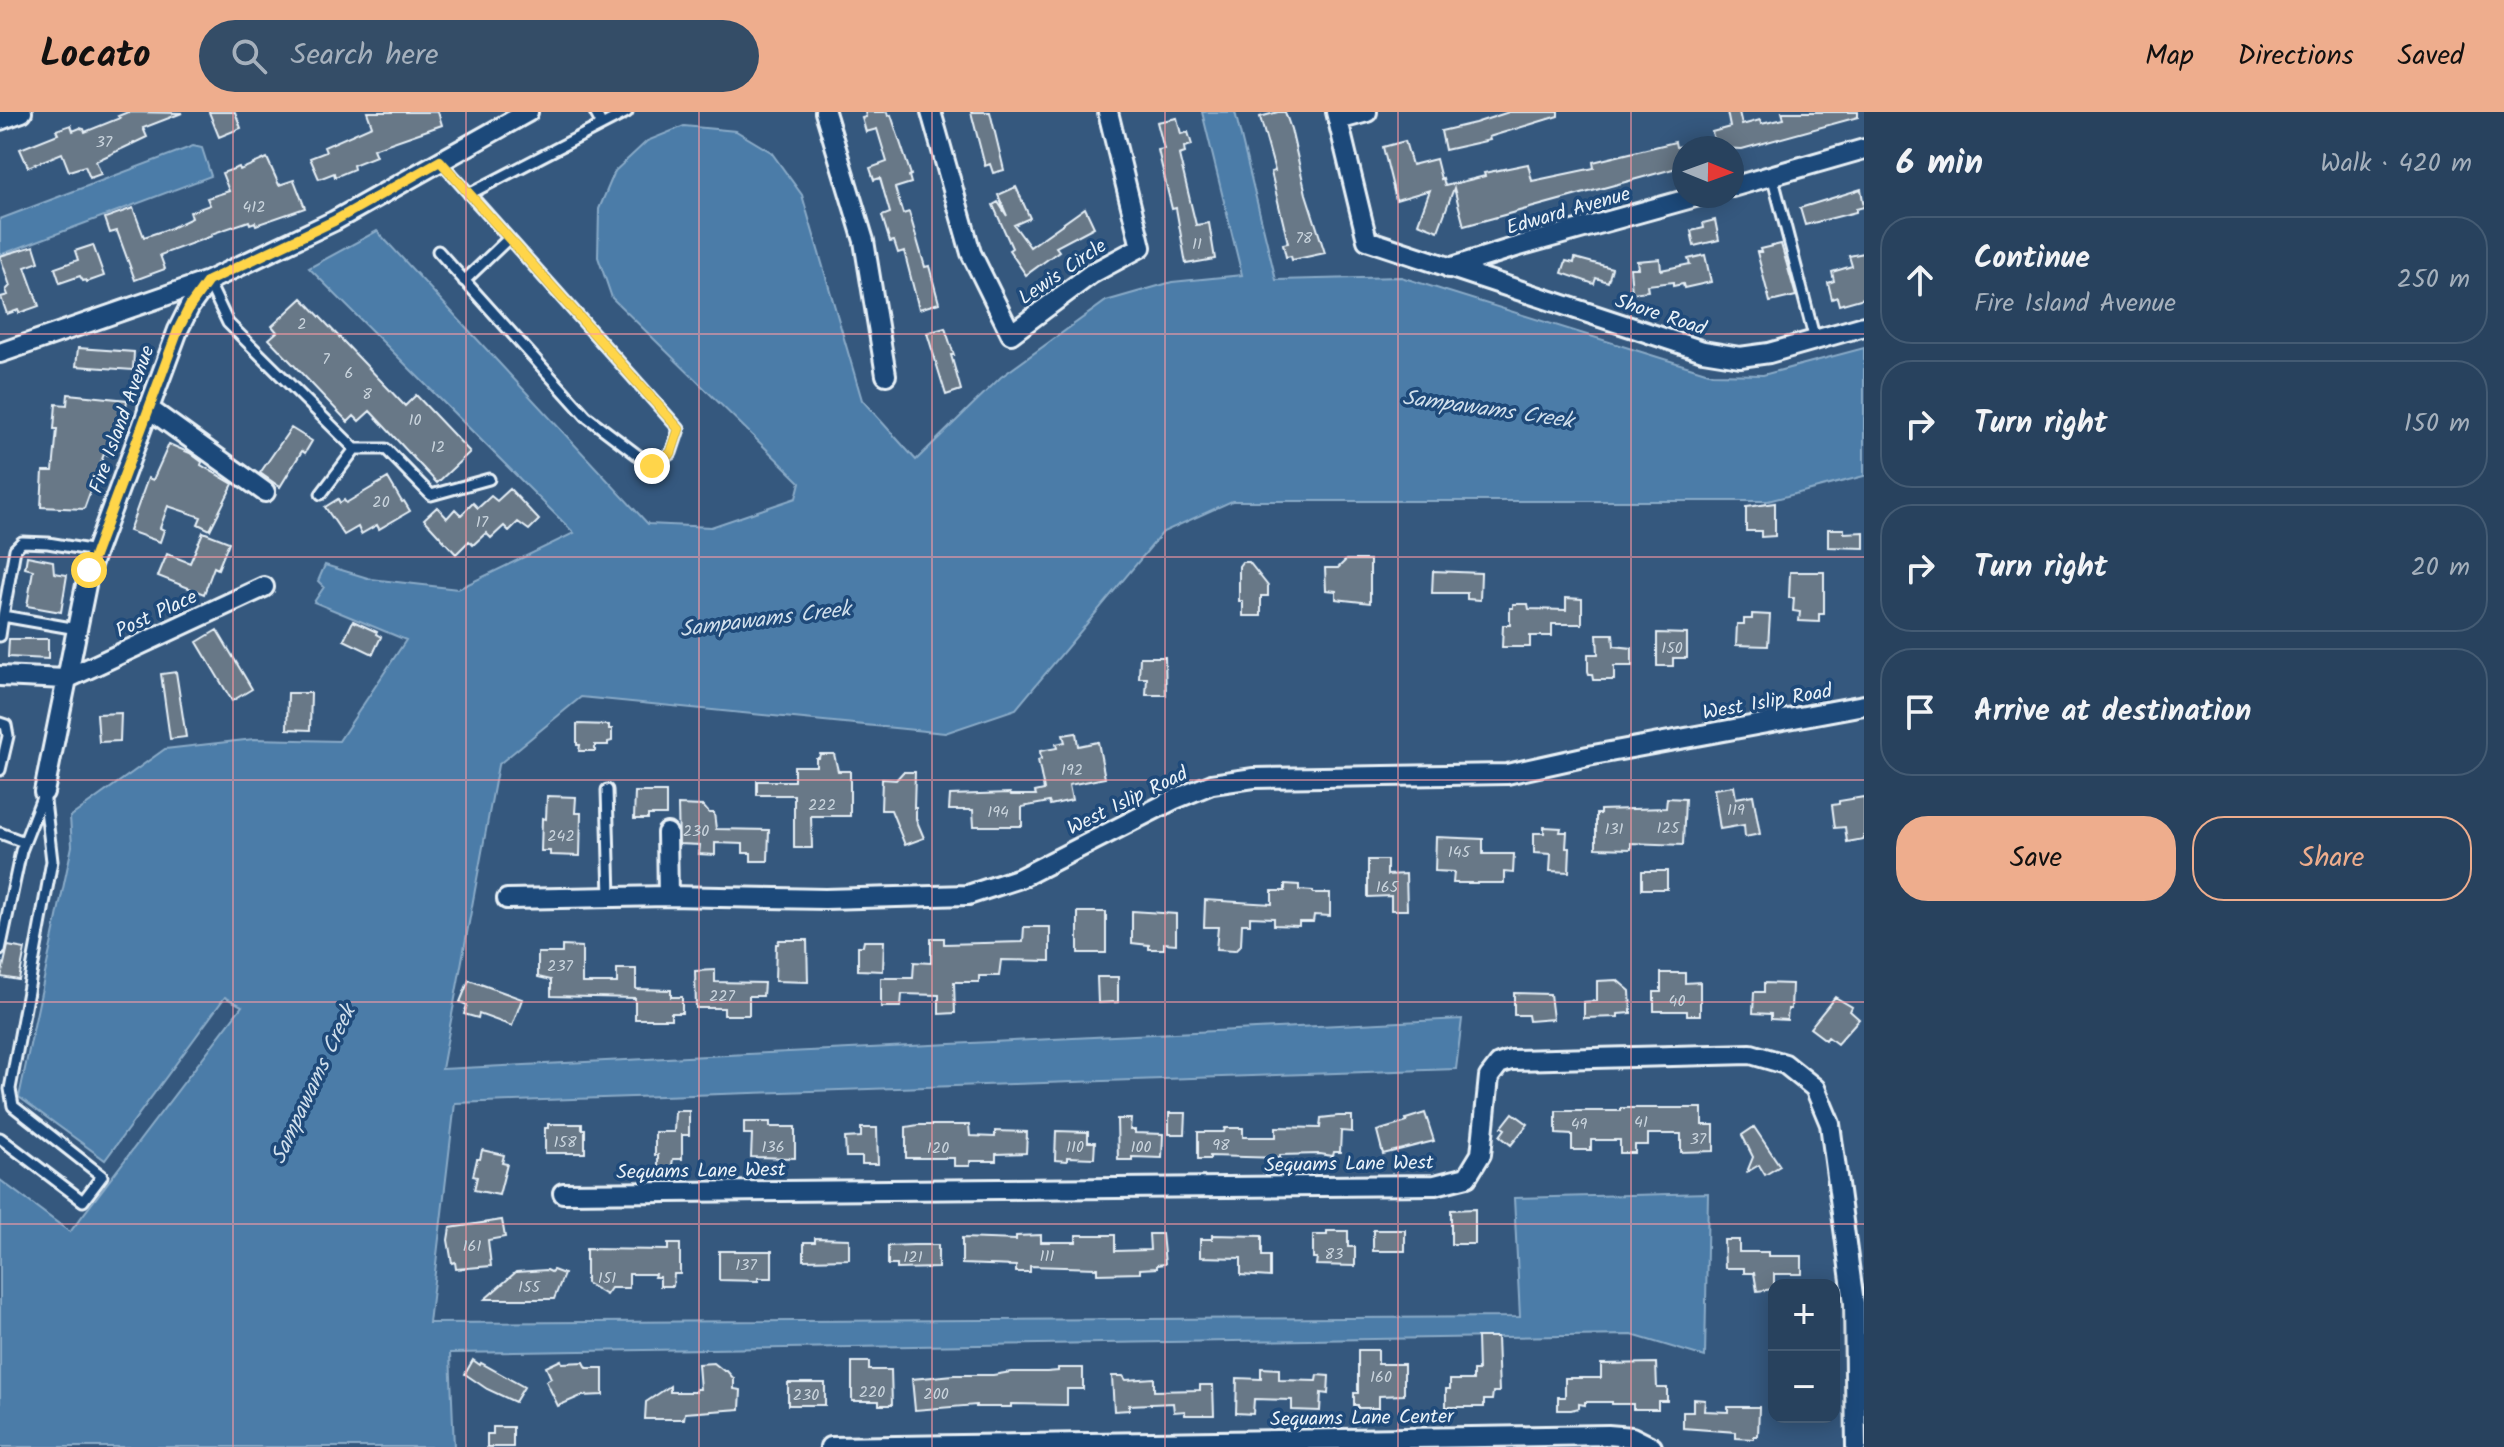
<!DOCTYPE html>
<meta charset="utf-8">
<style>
body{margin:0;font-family:Kalam,sans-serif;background:#344d67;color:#f1f3f6}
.controls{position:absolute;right:24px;bottom:24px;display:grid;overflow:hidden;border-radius:16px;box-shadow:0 4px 20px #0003}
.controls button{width:72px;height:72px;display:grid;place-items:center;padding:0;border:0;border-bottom:2px solid #445b73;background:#28425e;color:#f1f3f6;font:40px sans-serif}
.compass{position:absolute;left:1672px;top:24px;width:72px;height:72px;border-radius:50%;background:#28425e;box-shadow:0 4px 20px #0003;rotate:91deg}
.stop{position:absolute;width:24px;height:24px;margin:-18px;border:6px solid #ffd54a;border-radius:50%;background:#fff}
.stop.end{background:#ffd54a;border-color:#fff;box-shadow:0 2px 8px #0008}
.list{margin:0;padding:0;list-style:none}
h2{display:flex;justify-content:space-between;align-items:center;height:104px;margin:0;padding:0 32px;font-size:34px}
h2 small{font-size:26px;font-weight:400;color:#a5b0bc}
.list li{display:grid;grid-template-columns:52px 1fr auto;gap:24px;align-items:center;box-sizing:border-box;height:128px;margin:0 16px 16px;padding:0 16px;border:2px solid #445b73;border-radius:32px}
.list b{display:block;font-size:30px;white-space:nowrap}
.list p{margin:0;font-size:26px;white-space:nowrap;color:#a5b0bc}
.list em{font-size:26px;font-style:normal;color:#a5b0bc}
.actions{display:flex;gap:16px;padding:24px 32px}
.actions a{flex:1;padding:18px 0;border:2px solid #eead8d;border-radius:32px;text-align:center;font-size:28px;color:#eead8d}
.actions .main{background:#eead8d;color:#111}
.icon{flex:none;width:44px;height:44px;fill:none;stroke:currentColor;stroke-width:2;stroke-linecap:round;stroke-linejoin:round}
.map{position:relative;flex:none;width:1864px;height:1335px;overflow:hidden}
header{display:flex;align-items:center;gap:48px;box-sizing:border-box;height:112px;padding:0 40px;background:#eead8d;color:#111}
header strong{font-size:38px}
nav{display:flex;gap:44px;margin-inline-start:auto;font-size:28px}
.search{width:560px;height:72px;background:#344d67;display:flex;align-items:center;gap:20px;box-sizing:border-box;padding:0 28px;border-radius:44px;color:#a5b0bc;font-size:30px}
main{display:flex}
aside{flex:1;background:#28425e}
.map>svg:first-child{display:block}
</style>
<header>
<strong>Locato</strong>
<div class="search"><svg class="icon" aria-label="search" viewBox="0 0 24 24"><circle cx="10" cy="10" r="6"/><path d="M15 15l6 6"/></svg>Search here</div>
<nav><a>Map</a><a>Directions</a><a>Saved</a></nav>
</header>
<main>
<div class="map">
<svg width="1864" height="1335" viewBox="0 0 1864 1335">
<rect width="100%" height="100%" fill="#35587e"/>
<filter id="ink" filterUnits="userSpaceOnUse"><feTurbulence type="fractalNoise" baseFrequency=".0125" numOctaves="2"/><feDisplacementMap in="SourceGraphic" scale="16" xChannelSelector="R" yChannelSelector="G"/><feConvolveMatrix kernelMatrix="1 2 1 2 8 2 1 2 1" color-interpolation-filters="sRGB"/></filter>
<g filter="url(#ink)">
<!-- water -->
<path fill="#4b7ca8" stroke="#8aabc8" stroke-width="2" d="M1202,0H1235L1276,168L1401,165L1712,262L1763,263L1864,236V364L1768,389H1232L1163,420L1016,597L945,621L581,585L498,653L442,957L1462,907L1456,957L455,991L429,1211L1520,1205L1514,1086L1708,1081L1705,1245L1632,1223L450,1241L454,1335H0V1068L70,1120L242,894L225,885L105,1048L19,985L72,734L70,705L165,637L254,627L339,629L406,528L314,490L324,475L318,469L325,453L371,467L458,477L574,421L309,156L377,119L648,412L711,415L796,386L800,370L612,186L598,145L599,97L615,59L647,29L684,14L736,19L771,40L802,83L862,288L916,348L1001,265L1106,189L1172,170L1242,163Z
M193,34L202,36L211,64L0,143V107Z"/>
<!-- building -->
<path fill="#677887" stroke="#e8f1f8" stroke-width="2" d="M128,0L182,1L143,16L147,25L96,49L101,62L90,66L85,54L69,59L62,41L28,55L20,37L58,22L56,18L71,13L73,19L80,16L84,17L85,20L120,6L118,4Z
M209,0H235L241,16L219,25Z
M367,0H438L442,13L373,37L376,44L353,53L354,57L335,65L334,61L319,67L310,46L326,40L324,35L372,14Z
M865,0H887L888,4L891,3L911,63L909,64L911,71L895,76L903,102L909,100L925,155L929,154L939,191L919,197L904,139L898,141L894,129L890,130L882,104L890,101L880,66L874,68L870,56L887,50L877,17L866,20L862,6L866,5Z
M971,0H990L1004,58L993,61L990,52L985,54Z
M1278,0H1285L1291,17L1306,82L1325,141L1292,148L1291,144L1286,145L1283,132L1288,131L1271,60L1275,59L1260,5Z
M1509,0H1558V4L1489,25L1490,28L1445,38L1441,19L1475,11Z
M1727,0H1739L1742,13L1760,8L1761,12L1784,7L1782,0H1858V5L1742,37L1716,36L1712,20L1730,15Z
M1177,6L1181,22L1188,20L1192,33L1184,35L1185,41L1179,43L1196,113L1209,111L1215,147L1186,152L1176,96L1172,97L1158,38L1164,37L1157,10Z
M1405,29L1412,53L1436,47L1441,67L1443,66L1445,74L1485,64L1484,61L1528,52L1532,69L1594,56L1593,50L1675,30L1676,35L1684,34V54L1464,114L1454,76L1438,119L1418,111L1430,78L1396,88L1383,35Z
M267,46L279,73L294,68L305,96L256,113L255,110L250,112L249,109L211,122L212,124L160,143L165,157L135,168L117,119L110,121L105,106L133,96L144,125L171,116L192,106L190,100L210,93L207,86L229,79L222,61L239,55L240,58Z
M1016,75L1030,106L1014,113L1030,135L1085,96L1094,115L1056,135L1059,139L1026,163L1009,138L1012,136L993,93L998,90L1007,104L998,83Z
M1861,77L1864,95L1856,97V100L1805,113L1800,96Z
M1715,108L1719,128L1694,134L1691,119L1704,116L1703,111Z
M1781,132L1796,184L1770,190L1757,140H1761L1760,137Z
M93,133L104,164L87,170L86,168L83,169L80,164L60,171L55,156L78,148L75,139Z
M34,134L39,150L25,155L39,194L19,201L18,198L7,202L1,185L8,183L6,178L10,174L0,144Z
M1864,141V186L1839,193L1837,185L1832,187L1828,171L1834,169L1832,160L1852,154L1849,144Z
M1705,143L1711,170L1684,176L1683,172L1673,174V170L1647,173L1648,179L1632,181L1630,156H1638L1637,149L1660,147L1661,158L1690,152L1688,147Z
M1575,146L1612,156L1608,170L1596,166L1594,172L1562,161L1566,149L1574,151Z
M302,186L405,294L416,283L470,340L437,371L370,299L359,309L354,304L348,310L269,227L277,220L272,214Z
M945,216L954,243H951L961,278L946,283L927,221Z
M78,236L134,240L133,258L76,254Z
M68,282L127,288L125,304L109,343L104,342L84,397L41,395L43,359H53L57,317H54L56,292L67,293Z
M291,316L312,329L305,341L302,339L280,375L260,361Z
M169,332L190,341L202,350L201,353L233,372L210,418L198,412L201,405L168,394L160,416L164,418L160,430L129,419L148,366L153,368Z
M388,366L402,390L404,389L410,399L379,417L377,413L361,422L358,415L344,423L325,395L338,387L340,391L344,388L346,391Z
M510,377L539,408L529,418L518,410L509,419L504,414L491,426L486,421L473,433L469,429L456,442L424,407L437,395L447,406L455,397L461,403L473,391L478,396L491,384L497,389Z
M1775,391V424L1761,425V419H1746V395Z
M1828,417H1844V421L1864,420V436L1828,435Z
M203,420L229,430L218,457L214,455L204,482L158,464L167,442L190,451Z
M27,444L53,449L54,461L67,463L61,500L27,494L33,458L25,456Z
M1346,448H1370V491L1336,487V479L1326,478L1325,456H1338Z
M1242,450H1249L1268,474V484H1261V504H1243V489H1239V454Z
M1433,459L1481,461L1480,488L1467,487V481H1432Z
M1790,460H1824V502H1819V510L1799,509L1800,500L1793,499L1794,486H1789Z
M1566,486L1582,487V512H1552V524H1530V535H1502L1503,513H1510V496H1513V492H1528L1529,497L1566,498Z
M1752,502L1770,503L1768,534L1736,533L1737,512H1744V507H1752Z
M353,509L377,520L376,522L381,525L373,542L344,528Z
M217,518L252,577L232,589L197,530Z
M1657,521L1687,522V546H1673V554H1657Z
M1597,522H1613L1614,534L1632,536V554H1614V568H1593L1592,562H1589L1588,559V542H1598Z
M9,527H48V547L8,545Z
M1140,545H1165L1166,583H1146L1147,566H1139Z
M176,560L186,625L170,627L161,562Z
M288,581H311L310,618L287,617Z
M121,601L120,629L99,630L97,602Z
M577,612L609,613V617H612V629L608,630V633H595V639H579L580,633H577Z
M1076,621L1078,634L1098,630L1105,666L1069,673L1072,688L1050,693L1049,690L1022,695V714H974L973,698H949L950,683L1010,681L1011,683H1036L1035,680L1044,678L1038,648L1041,647L1040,639L1057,636L1056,632L1065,630L1063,623Z
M820,642H834L838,659H850V704H811L812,736H794V683H757V669H794V654H816V646H819Z
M903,660H915L914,696H916V707L924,726L905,733L891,698H881L882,667L896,668Z
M1734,674L1736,686L1753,683L1760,722L1745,725L1744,713L1720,717L1714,677Z
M635,680H666V703H648V707H634Z
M547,684L576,685L575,701H581L580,744L550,743V739H541L542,706L546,707Z
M1864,685V727L1847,730L1845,715L1835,716L1832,693L1839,692V689Z
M1667,686L1685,687L1683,733L1631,731V737L1596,736V702H1600V698L1666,696Z
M678,693L703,694L709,701H714L716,717L769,718L768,749H751V741H743V732L715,731V743L699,742L700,733L679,732Z
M1544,715L1561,716L1560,720H1567L1566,736H1570L1569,760L1550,759L1551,742L1534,741V721H1544Z
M1436,725L1483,727V742H1514L1513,761L1504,760V771H1453L1454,760L1435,759Z
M1368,748H1387V763L1406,762L1407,798H1391V784L1368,785Z
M1642,759H1667V777H1642Z
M1285,772L1299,773V778L1313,779V781H1330V804L1314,803L1313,810H1299V814L1274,813V806L1250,805V812H1242L1241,833L1235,839L1216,838L1218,815H1204L1205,788L1272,792V779H1285Z
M1132,799L1176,802V832L1164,831V837H1149V833L1132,831Z
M1078,800H1106V841H1078Z
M1024,815H1050V849L1001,848L999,864H979V870H954L955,901L939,902V883L902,882L901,895H881V866H913L914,850L931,851V826H944V832L1023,830Z
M779,828H807L808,870L775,869L776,832H778Z
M864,829H884L883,859L858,858V834H863Z
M8,834L25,837L19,868L1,865Z
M562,834L582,835V871H617V857H636V877L671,878V885H682V901H671V907H635V886L551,884V868L538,865V841H562Z
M715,858V870L764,871L763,884H749V903H724V896H696L695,859Z
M1661,861H1685V871L1700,870V903H1687V899H1654V880H1661Z
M1097,865H1118V890L1098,891Z
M469,868L522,887L512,914L479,902L478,906L464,902L467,893L460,890Z
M1617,868L1630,879L1631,901L1618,902V905L1584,906V890L1597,889V869Z
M1764,871L1792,872L1791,897H1788L1787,908L1771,907V902L1753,901L1754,880H1764Z
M1514,881L1550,882L1553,907L1529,909L1528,903H1514Z
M1835,885L1852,895L1850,899L1859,907L1837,932L1828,925L1826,928L1810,916Z
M1621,996H1702V1013H1714V1039L1681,1040V1022H1648V1033H1635V1041H1620V1028H1591V1038H1572V1023L1556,1022V999H1621Z
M675,999H689V1023H682V1047H673L671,1058H658V1043H655V1020H674Z
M1169,1001H1186L1185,1022H1169Z
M1425,1001L1434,1029L1383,1042L1377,1019L1407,1010L1406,1007Z
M1513,1001L1528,1012L1511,1033L1500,1024L1505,1017L1502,1015Z
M1338,1004H1352V1020L1341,1019L1340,1040H1334L1333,1044L1320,1042L1280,1043V1046L1210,1044V1047H1198V1020H1224L1225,1016H1243V1025H1276V1015L1320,1016L1321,1006Z
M1117,1007H1131L1130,1018H1135V1021L1163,1022L1162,1046L1132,1045V1048H1118Z
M744,1010H770V1015H795V1046L751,1045L752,1022H744Z
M548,1012H582V1017H585V1041H545V1016H548Z
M918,1013H969L970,1024L995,1025V1019L1027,1020L1026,1041L996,1042V1049H970V1054H954V1046H906V1015Z
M1754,1015L1780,1054L1765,1063L1759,1053L1747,1060L1753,1045L1742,1023Z
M861,1016H877L878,1052H862V1045H846L845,1026L861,1025Z
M1056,1019L1088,1020V1030H1095L1094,1046L1067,1045V1049L1055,1048Z
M482,1038L504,1043L502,1051L507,1052L499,1083L474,1078L477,1065L473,1064L477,1047H480Z
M1475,1097V1132H1451V1098Z
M502,1108L505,1125L488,1128L491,1154L456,1157L455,1150L452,1151L448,1128L450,1116Z
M1373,1118H1405V1139H1373Z
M1327,1119H1348V1135H1355V1154L1316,1153L1317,1146H1313V1123H1327Z
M1149,1122H1162L1165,1152L1157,1153V1156L1140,1157V1161L1097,1162V1156L1030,1154V1160H1016V1154L962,1152V1126L1016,1128V1124L1041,1123V1130H1076V1123H1115V1139L1150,1138Z
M1212,1123L1262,1124V1144H1270V1165L1241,1163V1146L1200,1145V1127H1212Z
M815,1126L849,1127V1147L804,1148V1130H815Z
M1724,1128H1739V1140H1768V1144H1802V1162H1774V1177L1757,1179L1754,1161H1744V1156H1725Z
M668,1132H680V1162H674L673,1174H660V1165H654L655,1162H629V1176H611L606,1183L586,1171V1137L668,1138Z
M913,1133H938V1156L897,1157V1153H888V1134Z
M719,1139H772V1166H758V1169L719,1168Z
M547,1158L551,1160L553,1158L564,1162L554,1187H485L516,1160Z
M1477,1225H1497L1499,1280H1493L1492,1288H1484V1295H1446V1277H1450V1268H1473V1259H1478Z
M1358,1238H1378V1252H1404V1283L1379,1284V1296H1358V1293H1354V1281H1358Z
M473,1248L480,1253L481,1251L524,1275L515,1290L487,1277L465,1262Z
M561,1248L562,1251L584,1250L587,1256H603V1283L581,1284L558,1294L546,1269L551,1266L546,1255Z
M852,1250H869V1258H891L892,1293H879V1289H852Z
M714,1251L724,1259H727L734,1267V1277L741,1278L740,1297L685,1301L684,1307H645L646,1290L670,1274V1280H696V1277H700L698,1252Z
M1656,1251L1657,1276H1667V1289H1658V1297H1633V1292H1612V1290H1585V1293L1579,1292V1296L1571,1298H1558V1285H1565V1266H1601V1252Z
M1058,1256H1083V1277H1067V1293L1011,1292V1295H976V1293L915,1298L912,1267L954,1263H993L1011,1260H1047L1058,1259Z
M1261,1256L1279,1257V1268L1316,1269L1317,1263L1329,1264L1328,1282L1321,1281L1320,1299L1292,1298V1288L1254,1287L1253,1302L1236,1301L1237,1266L1261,1267Z
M1112,1264H1123L1126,1268L1154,1266V1279L1200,1278V1273H1213L1214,1303H1185V1299L1174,1300L1173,1291L1129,1293V1298L1114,1299Z
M788,1271H825V1293H788Z
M1693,1287L1705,1288L1704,1299L1728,1300V1295H1759L1758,1324H1754V1327L1736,1326V1320L1683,1316V1300H1693Z
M493,1315H513V1335H487V1322H493Z"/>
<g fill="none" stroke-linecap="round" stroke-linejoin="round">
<defs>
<path id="service" d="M595,0L602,13
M1772,63L1815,228
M469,82L627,0
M438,139L586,304L652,354L671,341L679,317L440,49
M208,169L228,211L355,337L321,382
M464,169L508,127
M355,337H386L431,383L489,367
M77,517L3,504L15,437L22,430L48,431L96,439
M0,524L3,504
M0,611L6,613L8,624L0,658
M607,678L610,785
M0,721L24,730
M0,838L21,739L43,683
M0,1026L83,1089L102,1064L13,994L10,977L52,749L44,680"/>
<path id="minor" d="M825,0L864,129L886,263
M931,0L971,141L1011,222L1091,162L1141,135L1108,0
M1336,0L1367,128L1703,239L1740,245L1769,241L1864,214
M0,8L22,0
M1338,8L1367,0
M1732,75L1864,37
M1449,156L1519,134L1699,84
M0,241L208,169
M148,296L265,380
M0,564L66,567L264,475
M44,680L89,458L178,218L190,194L208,169L334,109L528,0
M667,721L668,784
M507,787L668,784L825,787L968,783L1020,766L1173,688L1212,672L1254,666L1507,662L1588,644L1864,593
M563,1081L1435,1073L1467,1065L1481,1042L1489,965L1499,952L1511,948L1751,942L1785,952L1815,976L1830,1012L1854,1191L1856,1335
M830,1335L1608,1323L1632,1325L1652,1335"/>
</defs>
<!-- service casing -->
<use href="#service" stroke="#e8f1f8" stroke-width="15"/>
<!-- minor casing -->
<use href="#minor" stroke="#e8f1f8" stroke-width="24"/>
<!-- service -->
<use href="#service" stroke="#1f4a7a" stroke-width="9"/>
<!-- minor -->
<use href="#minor" stroke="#1f4a7a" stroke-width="18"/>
</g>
</g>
<g fill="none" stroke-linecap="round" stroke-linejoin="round" filter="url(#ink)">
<!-- route -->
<path stroke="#ffd54a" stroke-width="10" d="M89,458L178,218L190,194L208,169L334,109L440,49L679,317L671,341L652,354"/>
</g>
<!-- grid -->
<path fill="none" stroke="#ff9aa2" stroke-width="2" stroke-opacity="0.55" d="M233,0V1335M466,0V1335M699,0V1335M932,0V1335M1165,0V1335M1398,0V1335M1631,0V1335M0,222H1864M0,445H1864M0,668H1864M0,890H1864M0,1112H1864"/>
<g text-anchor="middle" stroke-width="7" stroke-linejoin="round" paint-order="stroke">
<!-- number labels -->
<g font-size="16" fill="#c8d3dc">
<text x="104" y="35">37</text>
<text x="254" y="100">412</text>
<text x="1304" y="131">78</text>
<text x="1197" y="137">11</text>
<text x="302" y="217">2</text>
<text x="326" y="252">7</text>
<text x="349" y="266">6</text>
<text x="367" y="287">8</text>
<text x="415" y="313">10</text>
<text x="438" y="340">12</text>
<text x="381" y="395">20</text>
<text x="482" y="415">17</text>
<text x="1672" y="541">150</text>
<text x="1072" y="663">192</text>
<text x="822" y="698">222</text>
<text x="1736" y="703">119</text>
<text x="998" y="705">194</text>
<text x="1668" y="721">125</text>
<text x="1614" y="722">131</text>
<text x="696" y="724">230</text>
<text x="561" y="729">242</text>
<text x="1459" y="745">145</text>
<text x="1387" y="780">165</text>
<text x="560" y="859">237</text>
<text x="722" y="889">227</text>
<text x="1677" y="894">40</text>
<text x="1641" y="1015">41</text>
<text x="1579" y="1017">49</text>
<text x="1698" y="1032">37</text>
<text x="565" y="1035">158</text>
<text x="1221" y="1038">98</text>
<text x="773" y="1040">136</text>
<text x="1075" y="1040">110</text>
<text x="1141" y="1040">100</text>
<text x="938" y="1041">120</text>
<text x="472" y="1139">161</text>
<text x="1334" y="1147">83</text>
<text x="1047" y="1149">111</text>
<text x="913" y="1150">121</text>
<text x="746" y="1158">137</text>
<text x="607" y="1171">151</text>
<text x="529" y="1180">155</text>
<text x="1381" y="1270">160</text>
<text x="872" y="1285">220</text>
<text x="936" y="1287">200</text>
<text x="806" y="1288">230</text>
</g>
<!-- street labels -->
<g font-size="20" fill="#e8f1f8" stroke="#1f4a7a">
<text transform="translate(1568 98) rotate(-16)" y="7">Edward Avenue</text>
<text transform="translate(1062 159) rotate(-34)" y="7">Lewis Circle</text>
<text transform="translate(1661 202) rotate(18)" y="7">Shore Road</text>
<text transform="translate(121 307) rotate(-70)" y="7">Fire Island Avenue</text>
<text transform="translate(156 501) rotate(-25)" y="7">Post Place</text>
<text transform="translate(1767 589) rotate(-10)" y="7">West Islip Road</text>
<text transform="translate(1127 688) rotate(-26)" y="7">West Islip Road</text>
<text transform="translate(1349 1051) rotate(-1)" y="7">Sequams Lane West</text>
<text transform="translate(701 1058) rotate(-1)" y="7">Sequams Lane West</text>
<text transform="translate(1362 1305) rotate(-1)" y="7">Sequams Lane Center</text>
</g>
<!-- water labels -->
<g font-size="22" font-style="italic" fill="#d0dfec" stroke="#1f4a7a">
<text transform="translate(1488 296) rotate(8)" y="8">Sampawams Creek</text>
<text transform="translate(765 506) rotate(-7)" y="8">Sampawams Creek</text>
<text transform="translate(312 972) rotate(-65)" y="8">Sampawams Creek</text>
</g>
</g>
</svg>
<div class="controls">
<button>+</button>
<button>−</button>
</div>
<svg class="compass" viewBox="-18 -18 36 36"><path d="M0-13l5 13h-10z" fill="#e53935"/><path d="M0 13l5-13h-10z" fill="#a5b0bc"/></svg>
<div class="stop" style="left:89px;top:458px"></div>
<div class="stop end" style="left:652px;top:354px"></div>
</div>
<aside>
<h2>6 min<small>Walk · 420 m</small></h2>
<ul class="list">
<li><svg class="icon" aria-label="ahead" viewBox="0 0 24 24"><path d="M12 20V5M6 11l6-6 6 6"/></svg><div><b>Continue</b><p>Fire Island Avenue</p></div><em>250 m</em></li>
<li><svg class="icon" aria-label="right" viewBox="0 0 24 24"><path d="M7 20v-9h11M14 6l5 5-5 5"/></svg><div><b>Turn right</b></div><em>150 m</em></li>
<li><svg class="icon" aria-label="right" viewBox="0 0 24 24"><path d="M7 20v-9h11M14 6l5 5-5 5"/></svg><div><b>Turn right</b></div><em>20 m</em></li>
<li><svg class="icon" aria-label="arrive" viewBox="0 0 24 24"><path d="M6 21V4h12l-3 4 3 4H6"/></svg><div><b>Arrive at destination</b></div></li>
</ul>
<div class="actions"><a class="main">Save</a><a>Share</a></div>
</aside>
</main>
